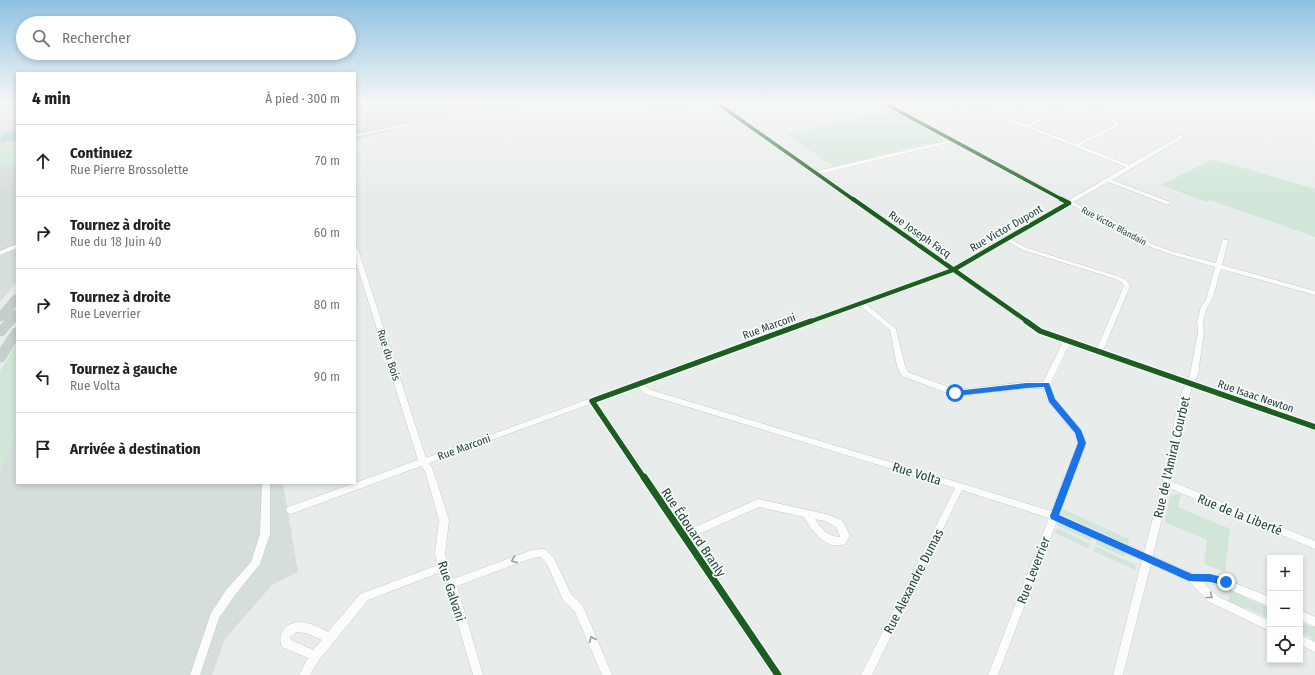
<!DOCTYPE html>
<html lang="fr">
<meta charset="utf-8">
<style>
body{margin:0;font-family:"Fira Sans Condensed",sans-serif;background:#f2f2f2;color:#222}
.controls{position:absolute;right:12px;bottom:12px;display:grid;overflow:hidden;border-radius:0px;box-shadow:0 2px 6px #0003}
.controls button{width:36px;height:36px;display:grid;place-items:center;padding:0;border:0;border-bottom:1px solid #e0e0e0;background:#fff;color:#222;font:20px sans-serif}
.stop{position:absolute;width:12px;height:12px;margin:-9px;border:3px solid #1a73e8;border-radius:50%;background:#fff}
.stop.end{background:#1a73e8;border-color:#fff;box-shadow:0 1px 4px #0008}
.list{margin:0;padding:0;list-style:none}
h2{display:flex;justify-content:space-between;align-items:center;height:52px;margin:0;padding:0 16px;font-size:17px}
h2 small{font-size:13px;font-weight:400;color:#767676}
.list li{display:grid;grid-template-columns:26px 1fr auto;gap:12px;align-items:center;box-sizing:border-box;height:72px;padding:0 16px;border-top:1px solid #e0e0e0}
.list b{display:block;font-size:15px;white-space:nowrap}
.list p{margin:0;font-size:13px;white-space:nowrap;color:#767676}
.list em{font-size:13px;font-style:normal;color:#767676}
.icon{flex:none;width:22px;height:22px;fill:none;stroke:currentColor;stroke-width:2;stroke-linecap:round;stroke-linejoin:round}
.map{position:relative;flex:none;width:1315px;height:675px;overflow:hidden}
.search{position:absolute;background:#fff;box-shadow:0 2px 6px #0003;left:16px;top:16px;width:340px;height:44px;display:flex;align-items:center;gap:10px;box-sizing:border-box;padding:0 14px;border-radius:22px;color:#767676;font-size:15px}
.panel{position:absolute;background:#fff;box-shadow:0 2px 6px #0003;left:16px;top:72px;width:340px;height:412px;border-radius:0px}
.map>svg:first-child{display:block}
</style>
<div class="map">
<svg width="1315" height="675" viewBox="0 0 1315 675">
<rect width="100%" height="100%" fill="#e8edeb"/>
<!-- built -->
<path fill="#d6dedb" d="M0,103H17V282L0,302Z
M355,103H566L474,113L417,124L355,140Z
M645,103H674L685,111L659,114Z
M17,431V483H283L298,572L272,585L225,639L212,675H0V477L3,463Z"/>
<!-- green -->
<path fill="#d1e6d8" d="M413,103H502L432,118L424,112L437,109L435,107L420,110Z
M895,111L943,137V140L833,166L786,134Z
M17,147V165L0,168V149Z
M1213,159L1315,189V237L1210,200L1207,202L1161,185Z
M17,343V431L3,463L0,477V371Z
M1176,494H1181L1178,507L1230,529L1225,572L1204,564L1207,540L1165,522L1170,495Z
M1063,509L1129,539L1128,544L1062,514Z
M1062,523L1092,536L1091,541L1058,526V524Z
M1057,528L1090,544L1089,549L1055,533Z
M1097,538L1126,552L1125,557L1096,544Z
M1095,546L1136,565L1135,570L1093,551Z
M1231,588L1246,595V598L1270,608V619L1245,607V610L1228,602Z
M1300,622L1311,627V624L1315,626V642L1311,640V637L1300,633Z"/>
<!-- water -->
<path fill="#a9d4db" d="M17,130V140L0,143L2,133Z"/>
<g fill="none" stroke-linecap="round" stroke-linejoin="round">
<defs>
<path id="minor" d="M532,103H541L539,104L467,113L355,137V135L467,111Z
M715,103H719L817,171L950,140L882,103H886L1069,200L1126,167L1025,127L947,104L946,103C955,103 963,108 971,108C978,109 985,103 993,103L992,104L977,110L1027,124L1065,107L1073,106L1111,115L1119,124L1116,128L1080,145L1129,165L1179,136H1183V138L1112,180L1170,202V204H1166L1108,182L1073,202L1152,244L1174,252L1216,263L1222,241L1223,240H1227L1228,241L1222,265L1315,291V295L1221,269L1212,300L1207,307L1203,321L1204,332L1198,374L1194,382L1315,424V430L1192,387L1181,427L1176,459L1171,481L1315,541V549L1169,488L1153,556L1193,574L1217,576L1270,597V607L1216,584L1204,583L1217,596L1270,621V631L1209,602L1189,581L1151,564L1123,675H1113L1142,560L1057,521L998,675H988L1049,518L962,490L872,675H861L955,488L645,394L637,388L597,402L686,531L758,499L826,514L843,521L850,536L845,544C826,551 812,531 804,517L759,507L690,538L783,675H772L590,404L429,463L433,470L449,520L445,554L448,567L453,579L532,550L543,549L546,550L554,558L571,594L583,606L612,675H602L575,612L563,600L547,564L541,557L532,558L457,586L483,675H473L446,584L441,572L368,600L319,660L310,675H299L308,658L282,647C276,632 287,622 301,622C311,623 320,628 328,632L360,594L438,565L435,554L439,520L425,471L421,466L291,514L288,513L286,510L288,507L418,460L355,259V247L358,249L426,458L949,269ZM1073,108L1107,117L1114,124L1112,126L1076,144L1031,126L1068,109ZM953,142L1066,202L954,267L820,174ZM1070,204L1148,246L1170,254L1215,267L1206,300L1201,307L1197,321L1198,332L1190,374L1188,380L1103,351L1130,286L1126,280L1117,276L1027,248L1010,239ZM1006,241L1023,250L1113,278L1122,282L1124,286L1097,348L1042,329L958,270ZM953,272L1038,333L1063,342L1043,382H1026L956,390L908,372L905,366L896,329L866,304ZM860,306L890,330L897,366L902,376L955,396L1026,388H1043L1048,402L1074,433L1078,443L1051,511L960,483L651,390L644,385ZM1069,344L1185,384C1174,408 1173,435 1168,459C1161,490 1152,521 1144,552L1059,514L1086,443L1081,430L1055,399L1050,385ZM815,519L825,521L836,527L840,536L839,537C828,536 821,529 815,519ZM296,632L306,633L322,640L313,650L291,640L290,637Z
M17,244V248L0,255V251Z
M262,483H270V534L260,564L235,595L219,618L200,675H190L211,613L227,589L251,562L260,534Z
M1300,610L1315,617V627L1300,620Z
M1300,635L1315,642V652L1300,645Z"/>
<path id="trunk" d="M17,295V305L4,320L0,321V311L13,296Z
M17,310V320L4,335L0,336V326L13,311Z
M17,328V340L4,361L0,362V349L13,329Z"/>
</defs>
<!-- minor casing -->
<use href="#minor" stroke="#c5cac8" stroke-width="1"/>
<!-- trunk casing -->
<use href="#trunk" stroke="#c3ccc9" stroke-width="1"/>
<!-- minor -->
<use href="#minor" fill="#fcfcfc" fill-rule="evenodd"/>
<!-- trunk -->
<use href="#trunk" fill="#c6cecc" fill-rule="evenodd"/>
<defs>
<path id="cycleway-far3" d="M717,103L854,200
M884,103L1063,200"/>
<path id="cycleway-far2" d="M853,199L1028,322
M1061,199L1069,203
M809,322L953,270L1069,203"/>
<path id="cycleway-far1" d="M1026,321L1040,331L1315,427
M644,478L592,401L811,321"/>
<path id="cycleway" d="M644,477L778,675"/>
</defs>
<!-- cycleway-far3 casing -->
<use href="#cycleway-far3" stroke="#f7fbf9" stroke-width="5"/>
<!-- cycleway-far2 casing -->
<use href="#cycleway-far2" stroke="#f7fbf9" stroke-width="6"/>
<!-- cycleway-far1 casing -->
<use href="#cycleway-far1" stroke="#f7fbf9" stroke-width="8"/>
<!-- cycleway casing -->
<use href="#cycleway" stroke="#f7fbf9" stroke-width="10"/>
<!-- cycleway-far3 -->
<use href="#cycleway-far3" stroke="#1b5e20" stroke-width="3.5"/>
<!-- cycleway-far2 -->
<use href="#cycleway-far2" stroke="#1b5e20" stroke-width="4.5"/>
<!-- cycleway-far1 -->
<use href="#cycleway-far1" stroke="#1b5e20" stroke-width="5.5"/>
<!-- cycleway -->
<use href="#cycleway" stroke="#1b5e20" stroke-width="7"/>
</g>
<!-- one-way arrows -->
<defs><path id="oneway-chevron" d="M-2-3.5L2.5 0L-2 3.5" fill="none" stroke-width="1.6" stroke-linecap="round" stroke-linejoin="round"/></defs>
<g stroke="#909f9b">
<use href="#oneway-chevron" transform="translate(514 560) rotate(159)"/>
<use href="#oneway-chevron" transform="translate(1210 596) rotate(39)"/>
<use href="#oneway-chevron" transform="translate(592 639) rotate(-114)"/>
</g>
<!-- sky -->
<linearGradient id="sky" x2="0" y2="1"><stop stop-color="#8fc1e3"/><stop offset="0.52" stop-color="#f5f7f6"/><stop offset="1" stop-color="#f5f7f6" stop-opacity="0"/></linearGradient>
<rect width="1315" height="197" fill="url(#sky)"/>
<!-- route -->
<path fill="#1a73e8" d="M1026,383H1049L1055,399L1081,430L1086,443L1059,515L1192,574H1210L1229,579L1230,582L1229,585L1226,586L1210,582L1189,581L1051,519L1050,516L1078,443L1075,433L1049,402L1044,387L1026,388L955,396L951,393L955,391Z"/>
<g text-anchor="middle" stroke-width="3.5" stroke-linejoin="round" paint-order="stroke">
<!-- far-street labels -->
<g font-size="9" fill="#24423a" stroke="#f7fbf9">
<text transform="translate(1114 226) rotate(28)" y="3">Rue Victor Blandain</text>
</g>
<!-- street labels -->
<g font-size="11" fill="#24423a" stroke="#f7fbf9">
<text transform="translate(1006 228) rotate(-30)" y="4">Rue Victor Dupont</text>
<text transform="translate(920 234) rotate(35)" y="4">Rue Joseph Facq</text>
<text transform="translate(769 326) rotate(-20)" y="4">Rue Marconi</text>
<text transform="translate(389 355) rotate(72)" y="4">Rue du Bois</text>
<text transform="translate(1256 396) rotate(19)" y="4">Rue Isaac Newton</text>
<text transform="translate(464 447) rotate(-20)" y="4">Rue Marconi</text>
</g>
<!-- near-street labels -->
<g font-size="13" fill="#24423a" stroke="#f7fbf9">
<text transform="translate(1171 457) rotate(-77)" y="5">Rue de l'Amiral Courbet</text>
<text transform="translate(917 473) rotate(17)" y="5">Rue Volta</text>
<text transform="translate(1240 514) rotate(22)" y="5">Rue de la Liberté</text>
<text transform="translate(694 532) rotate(56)" y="5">Rue Édouard Branly</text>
<text transform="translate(1033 570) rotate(-69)" y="5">Rue Leverrier</text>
<text transform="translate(913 581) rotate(-63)" y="5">Rue Alexandre Dumas</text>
<text transform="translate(452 591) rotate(72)" y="5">Rue Galvani</text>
</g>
</g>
</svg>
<div class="controls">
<button>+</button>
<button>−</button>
<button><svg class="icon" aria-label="locate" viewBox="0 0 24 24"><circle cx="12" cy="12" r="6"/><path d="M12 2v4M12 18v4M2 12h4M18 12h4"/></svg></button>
</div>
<div class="stop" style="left:955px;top:393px"></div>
<div class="stop end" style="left:1226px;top:582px"></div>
<div class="search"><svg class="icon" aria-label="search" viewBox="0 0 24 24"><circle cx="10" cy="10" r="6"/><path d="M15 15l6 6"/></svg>Rechercher</div>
<section class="panel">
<h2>4 min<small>À pied · 300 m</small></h2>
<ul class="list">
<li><svg class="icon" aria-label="ahead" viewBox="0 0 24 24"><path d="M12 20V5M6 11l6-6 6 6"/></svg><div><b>Continuez</b><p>Rue Pierre Brossolette</p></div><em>70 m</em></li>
<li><svg class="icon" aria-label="right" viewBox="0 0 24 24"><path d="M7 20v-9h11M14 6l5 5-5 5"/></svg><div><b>Tournez à droite</b><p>Rue du 18 Juin 40</p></div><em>60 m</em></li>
<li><svg class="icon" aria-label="right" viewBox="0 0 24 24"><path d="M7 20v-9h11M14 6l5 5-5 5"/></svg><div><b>Tournez à droite</b><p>Rue Leverrier</p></div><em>80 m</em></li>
<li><svg class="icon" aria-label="left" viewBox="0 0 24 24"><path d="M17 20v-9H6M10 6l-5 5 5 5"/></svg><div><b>Tournez à gauche</b><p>Rue Volta</p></div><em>90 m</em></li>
<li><svg class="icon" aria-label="arrive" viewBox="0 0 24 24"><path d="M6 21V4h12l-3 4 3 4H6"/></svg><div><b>Arrivée à destination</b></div></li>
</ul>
</section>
</div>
